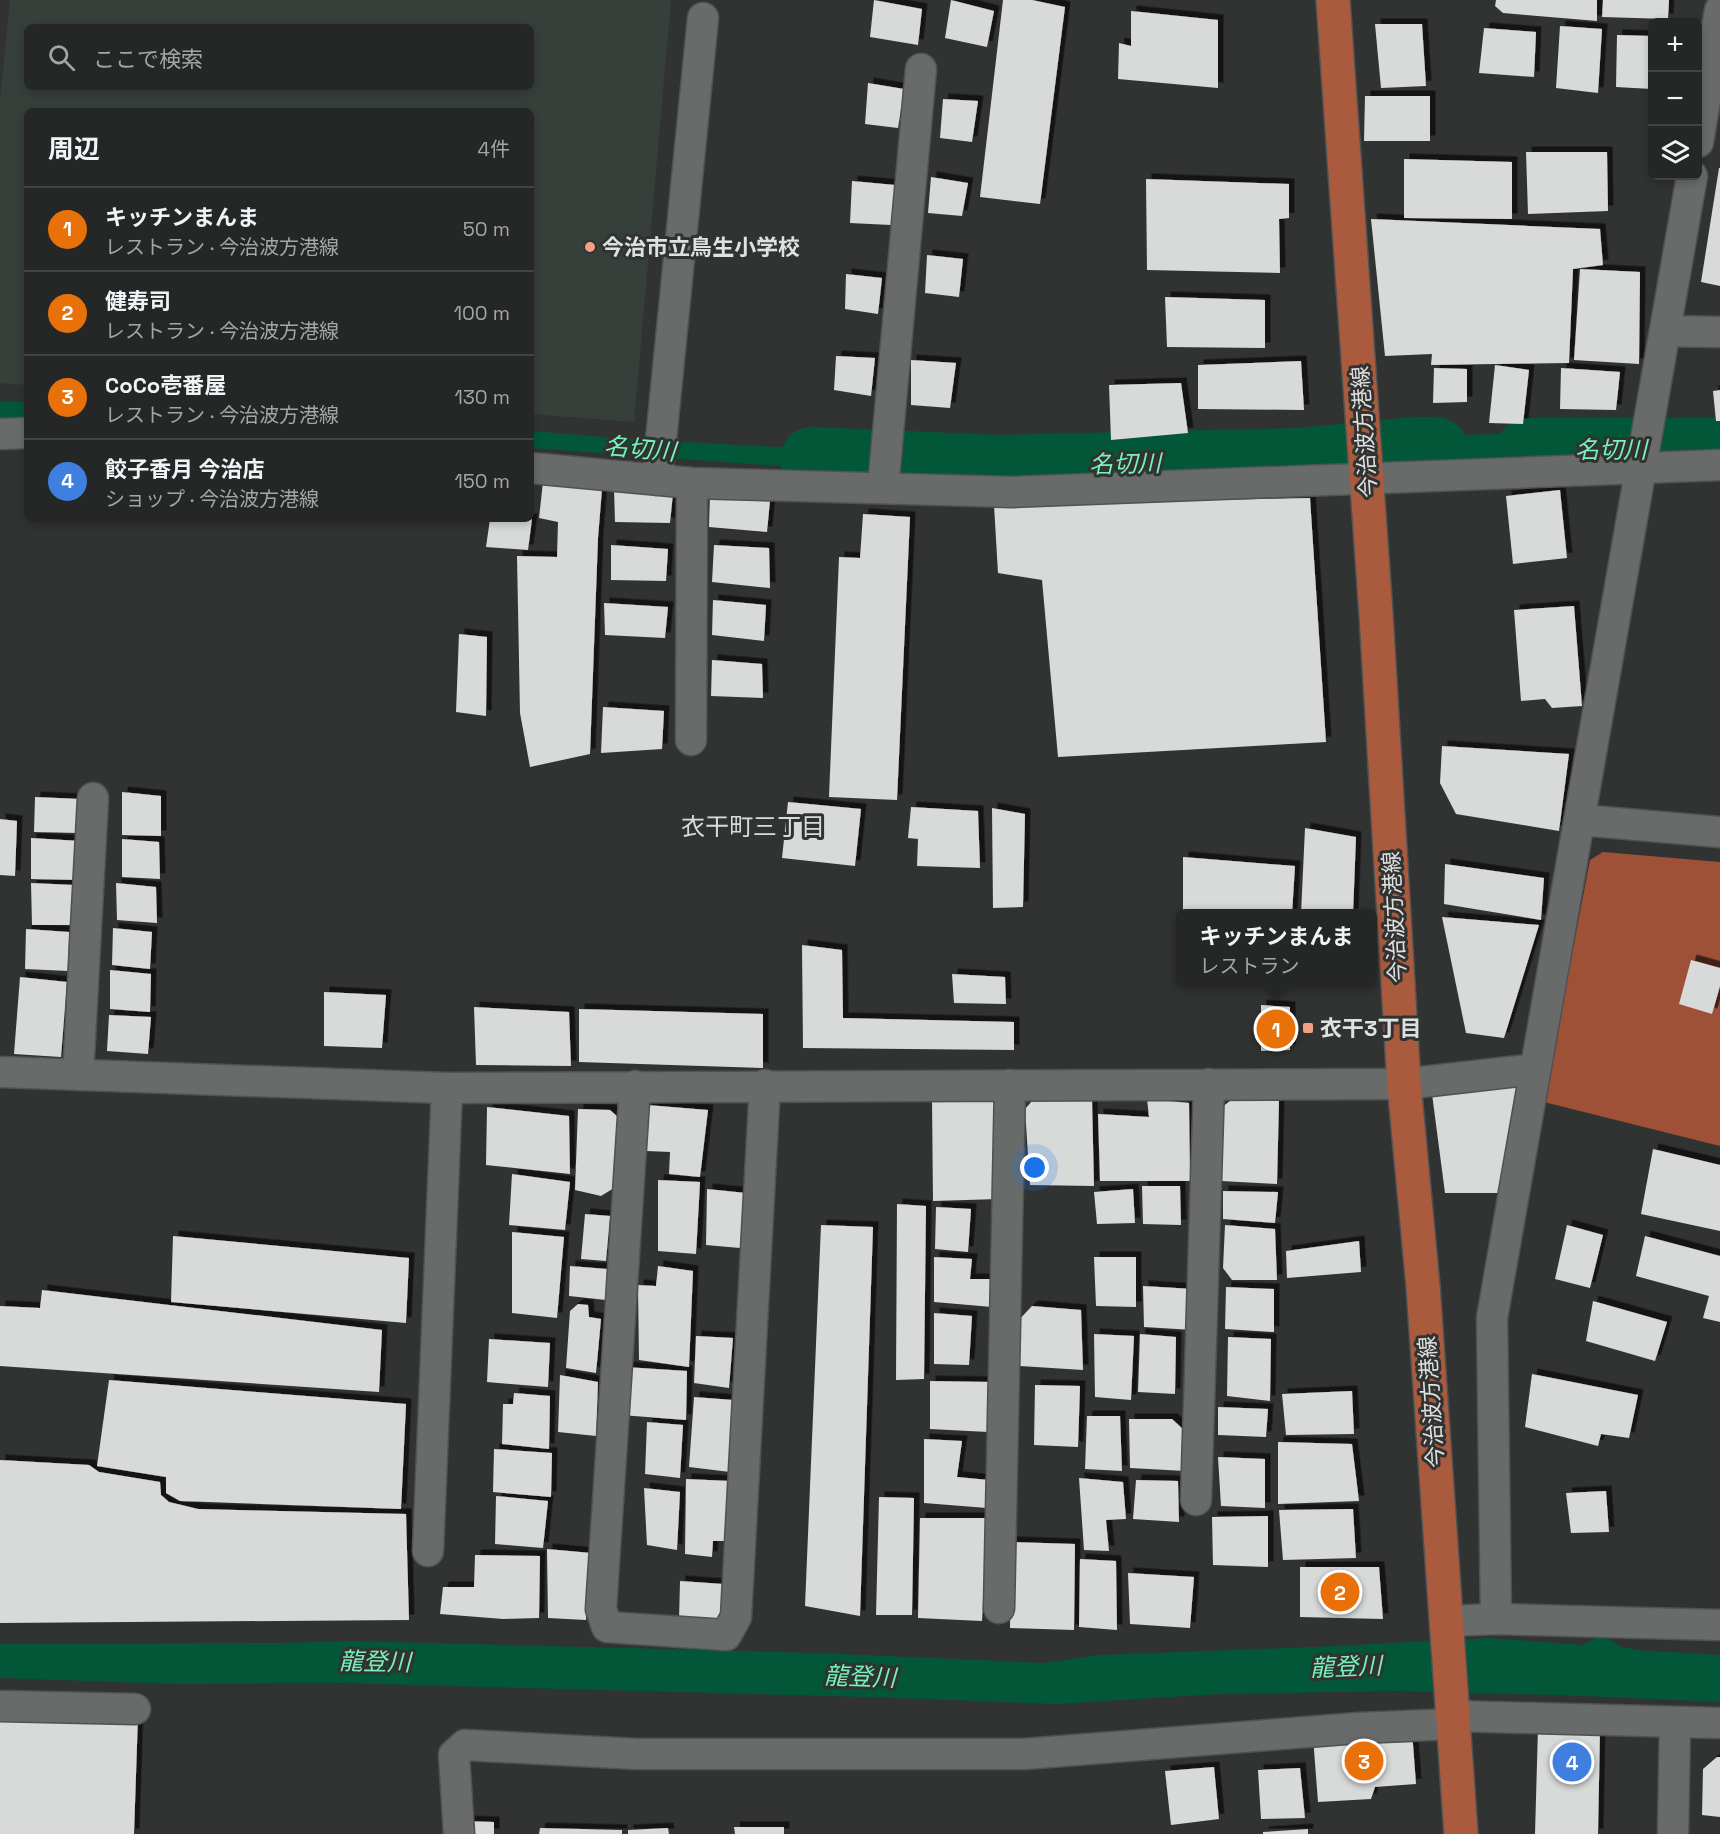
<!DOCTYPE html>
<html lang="ja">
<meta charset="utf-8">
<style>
body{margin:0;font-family:"Space Grotesk","Noto Sans JP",sans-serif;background:#2d2e2e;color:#f1f3f6}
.controls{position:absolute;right:18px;top:18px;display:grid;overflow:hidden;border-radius:9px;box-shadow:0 3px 9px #0003}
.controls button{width:54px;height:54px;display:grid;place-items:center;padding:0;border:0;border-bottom:2px solid #424343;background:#252626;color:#f1f3f6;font:30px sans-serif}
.you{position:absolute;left:1035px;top:1168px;width:21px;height:21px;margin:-15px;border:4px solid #fff;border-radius:50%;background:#1a73e8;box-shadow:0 0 0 9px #1a73e833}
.badge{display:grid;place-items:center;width:39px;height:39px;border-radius:50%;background:#f39f84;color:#fff;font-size:20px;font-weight:700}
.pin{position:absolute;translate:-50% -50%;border:3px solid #fff;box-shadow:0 2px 6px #0006}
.popup{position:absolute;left:1176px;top:909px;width:201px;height:78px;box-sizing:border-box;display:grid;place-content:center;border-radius:9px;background:#252626;filter:drop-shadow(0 2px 4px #0005);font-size:20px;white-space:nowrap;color:#a3a5a7}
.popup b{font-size:22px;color:#f1f3f6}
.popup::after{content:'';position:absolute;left:50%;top:100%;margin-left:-12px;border:12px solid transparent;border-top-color:#252626}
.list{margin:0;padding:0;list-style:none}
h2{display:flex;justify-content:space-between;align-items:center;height:78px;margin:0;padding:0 24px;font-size:26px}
h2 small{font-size:20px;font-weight:400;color:#a3a5a7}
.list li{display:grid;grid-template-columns:39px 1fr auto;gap:18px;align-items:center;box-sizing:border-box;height:84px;padding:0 24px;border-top:2px solid #424343}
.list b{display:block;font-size:22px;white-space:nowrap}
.list p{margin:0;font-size:20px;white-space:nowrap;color:#a3a5a7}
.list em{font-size:20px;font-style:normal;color:#a3a5a7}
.icon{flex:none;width:33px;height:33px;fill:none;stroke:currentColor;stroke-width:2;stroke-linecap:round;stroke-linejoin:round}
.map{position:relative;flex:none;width:1720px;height:1834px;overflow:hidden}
.search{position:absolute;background:#252626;box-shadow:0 3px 9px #0003;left:24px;top:24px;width:510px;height:66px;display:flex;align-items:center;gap:15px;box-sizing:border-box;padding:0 21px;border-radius:9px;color:#a3a5a7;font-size:22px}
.panel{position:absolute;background:#252626;box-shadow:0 3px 9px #0003;left:24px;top:108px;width:510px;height:414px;border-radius:9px}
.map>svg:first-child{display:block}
</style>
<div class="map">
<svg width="1720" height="1834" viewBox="0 0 1720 1834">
<defs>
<filter id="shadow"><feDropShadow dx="5.5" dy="-5.5" stdDeviation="0" flood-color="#0009"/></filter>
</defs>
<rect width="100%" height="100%" fill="#313332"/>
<!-- built -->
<path fill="#373f3b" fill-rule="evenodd" d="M10,0H671L634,422L531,414V111H27V385L0,383V100ZM27,27H531V87H27Z"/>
<!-- forest -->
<path fill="#9f5138" d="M1603,852L1720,862V1146L1544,1102L1590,860Z"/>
<!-- water -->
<path fill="#025739" d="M0,402H27V420H0Z
M1660,427L1720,428V454L1661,455Z
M531,431L629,439L874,452V473L531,448Z
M1616,431L1617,455L1380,461V437Z
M1320,443L1322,471L1173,477L1172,450Z
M1123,449L1125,475L1061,478L1060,452Z
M976,454L1040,455V477L976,476Z
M1602,1634L1619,1646L1636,1650L1720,1655V1702L1559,1695L1395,1691L1220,1694L1057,1704L867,1697L341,1683L178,1684L0,1678V1644L283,1643L350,1641L818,1653L1044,1663L1099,1655L1314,1647L1490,1638L1583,1645Z"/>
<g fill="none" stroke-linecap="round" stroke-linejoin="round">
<!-- river -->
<path stroke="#025739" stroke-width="64" d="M1528,450H1720
M812,459L999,467L1298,460L1413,449H1436"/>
</g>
<!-- building -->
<path fill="#d7dad8" filter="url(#shadow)" d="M874,0L922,9L918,45L870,37Z
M951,0L994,11L987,47L945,38Z
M1003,0H1032L1065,7L1040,204L980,197Z
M1496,0H1597V21L1503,13L1495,6Z
M1603,0H1669L1668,19L1602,17Z
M1131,11L1218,20V88L1118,79L1119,43L1131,46Z
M1375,24H1422L1426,86L1381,88Z
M1560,26L1602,29L1598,93L1556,88Z
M1484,28L1536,32L1534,77L1479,73Z
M1617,35L1652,36V89L1616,87Z
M868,83L904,89L898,128L865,124Z
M1365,96H1430V141H1364Z
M943,99L978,101L972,142L940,138Z
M1526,152H1607L1608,211L1528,214Z
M1404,159L1512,162V219L1404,218Z
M1719,168H1720V286L1701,282Z
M931,177L968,183L962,216L928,213Z
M1146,179L1289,184V218L1279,219L1280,273L1147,270Z
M852,181L895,185L891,225L850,223Z
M1371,219L1600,229L1603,265L1573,269L1569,363L1431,365L1432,354L1385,356Z
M927,255L963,259L959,297L925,293Z
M1580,269L1640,272L1639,364L1574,360Z
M846,274L882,278L878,314L845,309Z
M1165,297L1265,300V348L1167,347Z
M836,356L875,358L871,396L834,390Z
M911,360L956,363L950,408L911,405Z
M1301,361L1304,410L1198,409V365Z
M1495,365L1529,370L1523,424L1489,423Z
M1434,368L1467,369V402L1433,403Z
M1561,368L1620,372L1616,410L1560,409Z
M1181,383L1188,433L1111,440L1109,385Z
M1720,390V421H1716L1713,391Z
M543,482L602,489L598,538L590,754L530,767L520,713L517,556L557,557L558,522L539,518Z
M614,489L673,493L670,523L615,522Z
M1560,490L1567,558L1513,564L1506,496Z
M710,494L770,500L767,532L709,527Z
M1310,498L1326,742L1058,757L1042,580L998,573L994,505Z
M863,514L910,517L897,800L829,797L839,557L860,558Z
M490,519H532L528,550L486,547Z
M611,545L668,549L666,581L611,580Z
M714,545L769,548L770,588L712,582Z
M713,600L766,605L764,641L712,635Z
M604,603L668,607L665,638L605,635Z
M1574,606L1582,706L1552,708L1545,699L1521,701L1514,610Z
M459,634L487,637L486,716L456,712Z
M712,660L762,664L763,698L711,696Z
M603,707L664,711L662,749L601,753Z
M1442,746L1569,754L1559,831L1456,814L1440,783Z
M122,792L161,796V836L122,835Z
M35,797L80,799L78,833L34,832Z
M788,802L861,809L855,866L782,858Z
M911,807L978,811L980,868L917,866L918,839L908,838Z
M992,808L1025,814L1023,907L993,908Z
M0,819L17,821L15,876L0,875Z
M1305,828L1356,837L1353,914H1301Z
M31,838L80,841V880L31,879Z
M122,839L159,842L160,879L122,877Z
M1183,857L1295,866L1292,914H1183Z
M1445,864L1544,878L1541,920L1444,904Z
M31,883L74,885L75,925H32Z
M116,883L156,887L157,923L117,920Z
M1442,917L1539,925L1504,1038L1466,1033Z
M113,928L152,932L150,969L112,965Z
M26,929L69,932L68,971L25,969Z
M802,945L842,950L843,1018L1014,1022V1050L803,1048Z
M1691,960L1720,968V986L1712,1014L1679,1004Z
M110,970L151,974L150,1012L110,1009Z
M952,974L1005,977L1006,1004L954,1003Z
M20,977L67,982L61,1057L14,1054Z
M324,992L386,995L382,1048L324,1046Z
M1261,1005L1290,1007V1050L1261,1051Z
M474,1007L569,1012L571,1066L476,1065Z
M579,1009L763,1014V1068L579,1062Z
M109,1015L151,1017L148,1054L107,1051Z
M1525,1086L1514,1193H1445L1432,1094Z
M1040,1092L1092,1100L1094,1186L1030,1185L1025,1109Z
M1234,1098L1279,1101L1277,1184L1221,1181L1222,1107Z
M1002,1099L998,1199L933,1201L932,1100Z
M1147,1099L1189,1103L1190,1181H1100L1098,1114L1149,1117Z
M647,1105L708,1110L700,1177L669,1174L670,1152L647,1151Z
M487,1107L569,1116L570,1174L486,1165Z
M578,1109L610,1110L619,1118L614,1188L601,1196L575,1190Z
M1653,1149L1720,1165V1231L1641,1214Z
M512,1174L570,1182L565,1230L509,1225Z
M658,1180L700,1182L696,1254L658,1251Z
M1142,1186H1180L1181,1225L1143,1224Z
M707,1189L746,1193L740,1248L706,1245Z
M1133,1189L1135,1223L1097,1224L1094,1192Z
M1223,1191L1278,1192L1275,1223L1223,1219Z
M897,1204L926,1206L924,1379L896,1380Z
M936,1207L971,1209L968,1252L935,1249Z
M585,1214L610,1216L606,1261L581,1259Z
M821,1225L873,1227L860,1616L805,1606Z
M1225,1225L1275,1229L1277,1280H1232L1223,1268Z
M1567,1225L1603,1235L1590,1288L1555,1279Z
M512,1232L564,1237L557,1318L512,1313Z
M173,1236L409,1258L406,1323L171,1302Z
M1645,1236L1720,1256V1322L1703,1318L1709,1296L1636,1276Z
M1359,1241L1361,1272L1287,1278L1286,1251Z
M934,1257L972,1259L970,1279H995L992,1307L934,1302Z
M1094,1257H1136V1307L1096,1306Z
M570,1266L607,1269L606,1300L569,1296Z
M658,1266L693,1271L689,1367L639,1360L638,1285L656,1286Z
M1143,1286L1193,1289V1330L1144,1327Z
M1226,1287L1274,1289V1332L1225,1329Z
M42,1290L382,1330L379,1392L0,1366V1306L40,1308Z
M1593,1301L1667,1322L1655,1361L1586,1341Z
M578,1304L588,1305L589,1317L601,1319L596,1373L566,1368L570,1311Z
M1032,1306L1081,1310L1083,1370L1020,1366L1017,1322Z
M934,1313L972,1316L969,1365L934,1364Z
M1094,1334L1134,1336L1131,1400L1095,1397Z
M1140,1334L1176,1337L1175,1394L1138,1392Z
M696,1336L733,1338L729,1388L694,1383Z
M1228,1337L1271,1339L1270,1401L1227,1396Z
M489,1339L550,1343L548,1387L487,1382Z
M625,1367L687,1371L686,1420L621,1415Z
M1532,1374L1638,1395L1629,1438L1601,1434L1598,1446L1525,1427Z
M560,1375L598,1382L596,1436L558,1432Z
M109,1380L406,1404L401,1509L180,1501L166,1493V1477L97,1466Z
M930,1381L991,1382L988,1432L930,1429Z
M1035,1385L1080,1386L1078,1447L1034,1445Z
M1352,1391L1354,1434L1286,1435L1282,1394Z
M514,1393L550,1396L549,1449L502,1444L503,1404H513Z
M694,1397L733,1400L736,1443L730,1442V1472L689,1467Z
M1218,1407L1268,1409L1266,1437L1218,1435Z
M1087,1416H1120L1122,1471L1085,1469Z
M1129,1419H1172L1186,1432L1185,1471L1130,1468Z
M647,1422L683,1425L680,1478L645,1474Z
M924,1439L962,1441L957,1477L989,1480L987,1508L924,1503Z
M1278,1442L1352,1444L1359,1501L1278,1504Z
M494,1449L552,1453L551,1497L493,1492Z
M1218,1457L1265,1459V1508L1221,1506Z
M0,1460L89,1465L99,1472L160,1482L161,1495L169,1502L198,1509L406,1514L409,1620L0,1623Z
M1079,1478L1123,1482L1126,1519L1106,1520L1109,1551L1084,1550Z
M686,1479L730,1481L725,1541H713L712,1557L685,1554Z
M1136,1480L1178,1481L1179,1522L1133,1519Z
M644,1488L680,1492L677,1550L647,1545Z
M1606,1491L1609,1532L1571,1533L1566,1493Z
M496,1496L548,1501L543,1548L495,1544Z
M879,1497L914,1498L912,1615H876Z
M1353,1509L1356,1558L1283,1560L1279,1510Z
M1268,1516V1567L1213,1565L1212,1517Z
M920,1518H987L982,1621L918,1618Z
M1011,1542L1075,1544L1074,1630L1010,1628Z
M547,1549L591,1553L586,1620L548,1618Z
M475,1555L540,1556L539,1618L503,1619L440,1614L443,1587H474Z
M1080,1559L1116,1561L1117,1630L1079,1627Z
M1300,1567H1379L1383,1619L1300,1617Z
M1128,1573L1194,1577L1190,1628L1130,1624Z
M680,1581L723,1584L722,1614L710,1624L679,1621Z
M0,1712L138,1715L134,1834H0Z
M1538,1728L1600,1730L1598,1834H1535Z
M1412,1731L1416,1784L1375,1787L1371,1799L1318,1802L1313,1737Z
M1717,1757H1720V1817L1702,1815L1703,1769Z
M1214,1767L1219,1819L1171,1825L1165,1771Z
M1300,1768L1305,1818L1261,1819L1258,1770Z
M460,1821L494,1822V1834H461Z
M734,1827H784V1834H735Z
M540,1828L622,1830V1834H539Z
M668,1828L669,1834H628V1830Z
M1308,1829V1834H1263V1832Z"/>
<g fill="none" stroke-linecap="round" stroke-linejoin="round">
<defs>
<path id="street" d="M1698,142L1720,10
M1665,331L1720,332
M0,434L27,433
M531,468L692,483L1012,492L1720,465
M657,480L703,18
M883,488L921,69
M691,740L692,483
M1580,820L1720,832
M0,1072L447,1088L1404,1084L1535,1069
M78,1075L93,798
M635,1086L601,1609L607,1627L726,1635L736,1617L765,1085
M1196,1500L1209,1084
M428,1551L447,1088
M999,1608L1010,1085
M1496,1619L1492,1318L1692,176
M1447,1621L1496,1619L1720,1625
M0,1706L135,1709
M1453,1716L1720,1723
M459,1834L454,1755L465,1745L637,1754H1024L1358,1728L1454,1724
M1673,1834L1675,1722"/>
<path id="primary" d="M1333,0L1376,614L1404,1084L1423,1286L1461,1834"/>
</defs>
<!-- street casing -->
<use href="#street" stroke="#505251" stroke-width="33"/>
<!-- primary casing -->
<use href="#primary" stroke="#505251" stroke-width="36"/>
<!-- street -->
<use href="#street" stroke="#686b69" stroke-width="30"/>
<!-- primary -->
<use href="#primary" stroke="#aa5b3e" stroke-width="33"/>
</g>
<!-- markers -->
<g fill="#f39f84" stroke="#313332" stroke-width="2">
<circle cx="590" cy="247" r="6"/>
<rect x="1302" y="1022" width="12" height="12" rx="3"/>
</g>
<g text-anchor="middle" stroke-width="6" stroke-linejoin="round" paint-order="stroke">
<!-- poi labels -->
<g font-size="22" font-weight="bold" fill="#dfe1e0" stroke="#313332" text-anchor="start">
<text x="602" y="255">今治市立鳥生小学校</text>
<text x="1320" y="1036">衣干3丁目</text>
</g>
<!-- street labels -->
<g font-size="22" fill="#dfe1e0" stroke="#313332">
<text transform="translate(1364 432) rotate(-94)" y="8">今治波方港線</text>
<text transform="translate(1394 917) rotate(-93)" y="8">今治波方港線</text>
<text transform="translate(1431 1402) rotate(-94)" y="8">今治波方港線</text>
</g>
<!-- water labels -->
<g font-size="24" font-style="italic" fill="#75f3b8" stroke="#313332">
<text transform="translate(640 449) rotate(5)" y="8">名切川</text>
<text x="1611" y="458">名切川</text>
<text transform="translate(1125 464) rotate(-1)" y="8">名切川</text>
<text transform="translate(375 1662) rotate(1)" y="8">龍登川</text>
<text transform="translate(1346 1667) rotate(-2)" y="8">龍登川</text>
<text transform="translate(860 1677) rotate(2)" y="8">龍登川</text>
</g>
<!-- neighbourhood labels -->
<g font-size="24" fill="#d8dbd9" stroke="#313332">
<text x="753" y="835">衣干町三丁目</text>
</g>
</g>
</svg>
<div class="controls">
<button>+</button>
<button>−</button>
<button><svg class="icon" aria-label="layers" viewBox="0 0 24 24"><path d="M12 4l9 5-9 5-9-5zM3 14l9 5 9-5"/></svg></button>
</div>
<div class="you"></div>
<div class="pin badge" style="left:1276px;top:1029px;background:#e8710a">1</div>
<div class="popup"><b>キッチンまんま</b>レストラン</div>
<div class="pin badge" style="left:1340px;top:1592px;background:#e8710a">2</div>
<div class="pin badge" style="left:1364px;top:1761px;background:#e8710a">3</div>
<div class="pin badge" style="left:1572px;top:1762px;background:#3f7fe0">4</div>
<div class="search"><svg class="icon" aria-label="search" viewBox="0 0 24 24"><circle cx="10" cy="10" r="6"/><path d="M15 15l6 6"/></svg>ここで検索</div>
<section class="panel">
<h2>周辺<small>4件</small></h2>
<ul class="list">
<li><span class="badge" style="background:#e8710a">1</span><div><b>キッチンまんま</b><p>レストラン · 今治波方港線</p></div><em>50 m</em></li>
<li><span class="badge" style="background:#e8710a">2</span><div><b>健寿司</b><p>レストラン · 今治波方港線</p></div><em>100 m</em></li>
<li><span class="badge" style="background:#e8710a">3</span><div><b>CoCo壱番屋</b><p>レストラン · 今治波方港線</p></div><em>130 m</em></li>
<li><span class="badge" style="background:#3f7fe0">4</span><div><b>餃子香月 今治店</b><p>ショップ · 今治波方港線</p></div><em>150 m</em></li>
</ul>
</section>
</div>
